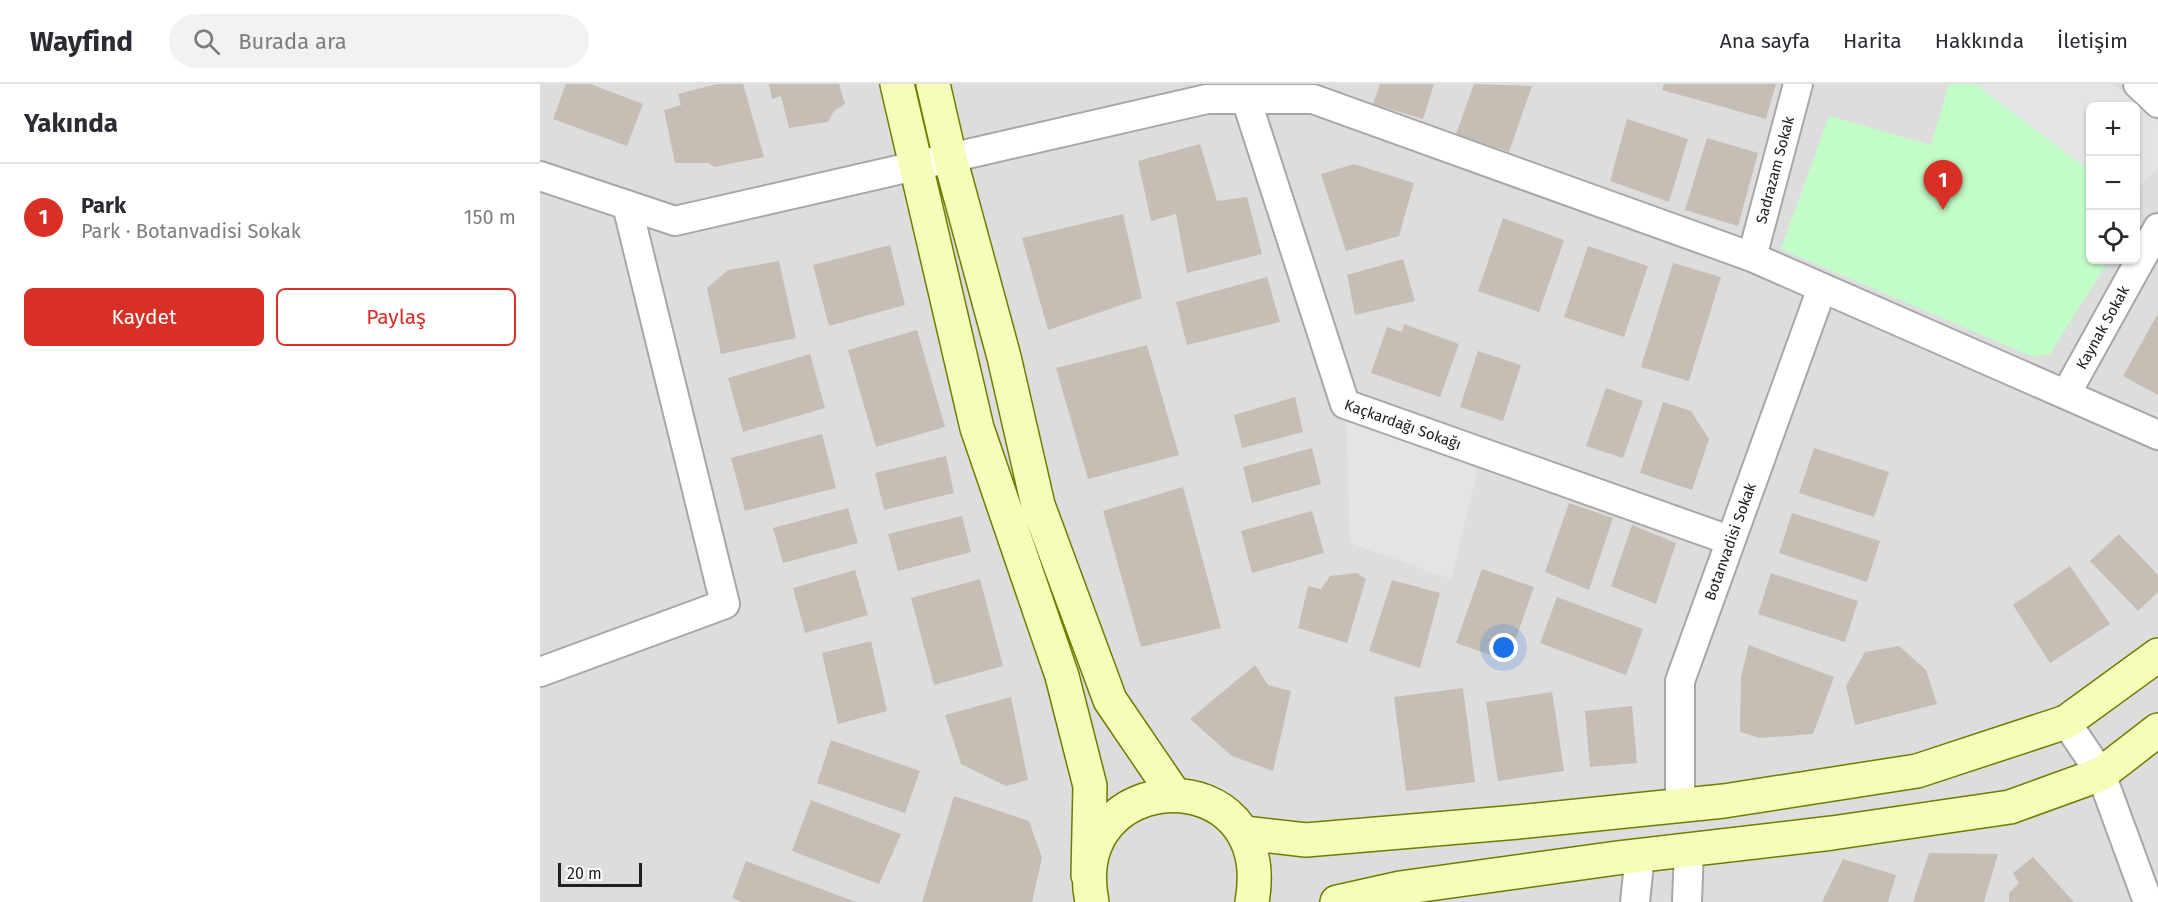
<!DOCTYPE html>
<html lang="tr">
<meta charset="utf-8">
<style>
body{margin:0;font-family:"Fira Sans",sans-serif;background:#f2f2f3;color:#2b2b33}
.controls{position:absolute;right:18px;top:18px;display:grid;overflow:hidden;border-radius:9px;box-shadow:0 2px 4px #0004}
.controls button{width:54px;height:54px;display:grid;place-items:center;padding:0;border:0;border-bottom:2px solid #e1e1e2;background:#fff;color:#2b2b33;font:30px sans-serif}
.scale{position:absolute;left:18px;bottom:15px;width:84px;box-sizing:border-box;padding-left:6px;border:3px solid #202020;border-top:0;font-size:16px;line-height:21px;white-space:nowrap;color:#202020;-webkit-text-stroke:4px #fff;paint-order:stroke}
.you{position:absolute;left:964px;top:564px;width:21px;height:21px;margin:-15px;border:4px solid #fff;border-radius:50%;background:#1a73e8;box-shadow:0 0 0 9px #1a73e833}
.badge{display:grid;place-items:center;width:39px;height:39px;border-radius:50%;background:#d93025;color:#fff;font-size:20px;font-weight:700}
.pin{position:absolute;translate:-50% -50px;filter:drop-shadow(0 2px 3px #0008)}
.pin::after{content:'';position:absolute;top:32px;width:21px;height:18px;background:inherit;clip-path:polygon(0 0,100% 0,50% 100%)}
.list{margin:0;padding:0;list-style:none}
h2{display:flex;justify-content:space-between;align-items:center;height:78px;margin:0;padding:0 24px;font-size:26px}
h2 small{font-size:20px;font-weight:400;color:#7c7c81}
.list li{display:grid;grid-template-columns:39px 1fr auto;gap:18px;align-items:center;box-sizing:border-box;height:108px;padding:0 24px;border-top:2px solid #e1e1e2}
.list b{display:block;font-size:22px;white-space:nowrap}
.list p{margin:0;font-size:20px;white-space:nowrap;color:#7c7c81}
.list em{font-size:20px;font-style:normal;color:#7c7c81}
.actions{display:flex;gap:12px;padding:18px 24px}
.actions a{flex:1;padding:14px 0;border:2px solid #d93025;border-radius:9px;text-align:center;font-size:21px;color:#d93025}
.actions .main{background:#d93025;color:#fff}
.icon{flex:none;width:33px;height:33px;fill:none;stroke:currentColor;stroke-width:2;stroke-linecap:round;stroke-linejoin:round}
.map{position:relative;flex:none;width:1618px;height:818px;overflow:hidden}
header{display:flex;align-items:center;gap:36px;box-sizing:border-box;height:84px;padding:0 30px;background:#fff;border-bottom:2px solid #e1e1e2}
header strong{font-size:28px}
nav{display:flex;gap:33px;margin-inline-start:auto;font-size:21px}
.search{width:420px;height:54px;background:#f2f2f3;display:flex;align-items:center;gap:15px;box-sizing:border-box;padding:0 21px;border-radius:33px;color:#7c7c81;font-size:22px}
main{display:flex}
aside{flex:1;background:#fff}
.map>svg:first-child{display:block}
</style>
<header>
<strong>Wayfind</strong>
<div class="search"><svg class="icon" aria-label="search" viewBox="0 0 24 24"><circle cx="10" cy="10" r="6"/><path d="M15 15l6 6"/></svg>Burada ara</div>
<nav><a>Ana sayfa</a><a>Harita</a><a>Hakkında</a><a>İletişim</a></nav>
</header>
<main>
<aside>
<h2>Yakında<small></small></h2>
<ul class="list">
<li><span class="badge">1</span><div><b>Park</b><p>Park · Botanvadisi Sokak</p></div><em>150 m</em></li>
</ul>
<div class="actions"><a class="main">Kaydet</a><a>Paylaş</a></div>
</aside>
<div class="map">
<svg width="1618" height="818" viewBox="0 0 1618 818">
<rect width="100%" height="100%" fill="#f1eee6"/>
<!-- residential -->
<path fill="#dedddd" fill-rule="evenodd" d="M0,0H1618V818H0ZM1550,22H1596V176H1550Z"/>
<!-- park -->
<path fill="#c2fcc8" d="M1409,0H1436L1550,87V176H1569L1510,270L1493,273L1241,165L1289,32L1391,61Z"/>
<!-- parking -->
<path fill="#e4e4e4" d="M1436,0H1573L1618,37V84L1596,107V22H1550V87Z
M806,331L940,377L911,495L810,459Z"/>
<!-- building -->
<path fill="#c6bdb5" d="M26,0H50L103,20L87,62L13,35Z
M177,0H203L224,73L174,83L169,79H135L124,26L141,21L138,10Z
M229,0H299L305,20L294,27L288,38L249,44L241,12L232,15Z
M840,0H894L883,35L833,20Z
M934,0L992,2L969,68L916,50Z
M1124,0H1236L1226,35L1122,6Z
M1087,35L1148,55L1129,118L1070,97Z
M1167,54L1218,69L1198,142L1145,126Z
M660,60L677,117L707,113L722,170L647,189L636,130L611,137L598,77Z
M814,80L874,99L859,152L806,167L781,90Z
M583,130L602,214L508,246L482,154Z
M963,134L1024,156L999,228L938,207Z
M350,161L365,221L289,242L273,181Z
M1048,162L1108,182L1084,253L1024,233Z
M863,175L875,217L815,231L807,191Z
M239,177L256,254L181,270L167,204L188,186Z
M1133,179L1181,193L1149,297L1101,283Z
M727,193L740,238L647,261L636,218Z
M1617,231L1618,232V311L1583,292Z
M864,240L919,260L900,313L831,289L847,243L862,248Z
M377,246L405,343L336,363L308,266Z
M607,261L639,371L548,395L516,284Z
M938,267L981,281L963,337L920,323Z
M270,270L285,324L203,348L188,294Z
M1066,304L1103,317L1083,374L1046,362Z
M755,313L763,348L702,364L694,331Z
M1123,318L1151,327L1169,355L1152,406L1100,389Z
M282,350L296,404L205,427L191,374Z
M772,364L781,400L712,419L703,383Z
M1274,364L1349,388L1334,433L1259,409Z
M406,372L414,409L344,426L335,389Z
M643,403L681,544L601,563L563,427Z
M1029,419L1073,434L1049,506L1005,488Z
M308,424L318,459L243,479L233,444Z
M772,427L784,469L712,489L701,447Z
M1252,429L1340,457L1327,498L1239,469Z
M422,432L431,468L358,487L348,450Z
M1092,441L1136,459L1116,520L1071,502Z
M1579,450L1618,491V508L1598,527L1550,477Z
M1530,482L1570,540L1510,579L1473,521Z
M942,485L994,503L968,577L916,559Z
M315,486L328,531L265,549L253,504Z
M817,489L826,495L807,559L758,544L768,502L781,505L790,492Z
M1231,489L1318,517L1305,558L1218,530Z
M440,495L463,582L394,601L371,514Z
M852,496L900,509L880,584L829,567Z
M1017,513L1103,545L1086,591L1000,559Z
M331,557L347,627L298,640L282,569Z
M1209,561L1294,593L1273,650L1220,654L1200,648L1201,592Z
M1359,562L1386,586L1397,620L1315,641L1306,602L1325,568Z
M715,581L728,601L751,607L733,687L692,672L650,635Z
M923,604L935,698L866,707L854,613Z
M1012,608L1024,687L958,697L946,618Z
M471,613L488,696L466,702L421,680L405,631Z
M1092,622L1097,679L1050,683L1045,627Z
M291,656L380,687L365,729L277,699Z
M414,712L489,737L502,774L492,818H382Z
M271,716L361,750L339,800L252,767Z
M1389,769L1458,770L1444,818H1373Z
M1493,773L1534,818H1469V809L1479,799L1473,789Z
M1303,775L1356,791L1348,818H1282Z
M206,777L316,818H201L192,814Z"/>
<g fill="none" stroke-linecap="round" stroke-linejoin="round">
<defs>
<g id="minor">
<path d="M1598,0L1618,19"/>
<path id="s1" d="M706,15L805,320L1189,456"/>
<path d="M0,92L135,137L667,15H773L1212,173L1618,351"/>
<path id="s2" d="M1212,173L1258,0"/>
<path id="s3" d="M1526,310L1618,144"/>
<path d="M0,588L185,520L87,121"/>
<path d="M1526,638L1561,690L1608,818"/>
<path id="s4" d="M1140,721V597L1282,204"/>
<path d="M1095,818L1100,771"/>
<path d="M1147,818L1149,765"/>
</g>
<path id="secondary" d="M357,0L437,344L522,592L550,702L548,791
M393,0L410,74L464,273L498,421L570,616L634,710
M704,749L766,756L978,738L1184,717L1377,687L1526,638L1618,571
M552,818C524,680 738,672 712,818
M797,818L860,804L1077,774L1292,749L1470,723L1561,690L1618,646"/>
</defs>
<!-- minor casing -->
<use href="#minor" stroke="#a7a7a7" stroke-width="32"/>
<!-- secondary casing -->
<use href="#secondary" stroke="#6d7e00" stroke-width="36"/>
<!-- minor -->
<use href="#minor" stroke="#fff" stroke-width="28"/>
<!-- secondary -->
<use href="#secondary" stroke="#f7fcb8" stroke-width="33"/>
</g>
<g text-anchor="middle" stroke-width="4.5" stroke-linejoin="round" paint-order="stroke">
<!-- street labels -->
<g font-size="15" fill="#202020" stroke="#fff">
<text dy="5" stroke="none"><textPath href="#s2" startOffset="90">Sadrazam Sokak</textPath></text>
<text dy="5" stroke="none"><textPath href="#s3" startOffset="76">Kaynak Sokak</textPath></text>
<text dy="5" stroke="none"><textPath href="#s1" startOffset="382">Kaçkardağı Sokağı</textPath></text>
<text dy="5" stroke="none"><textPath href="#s4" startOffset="272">Botanvadisi Sokak</textPath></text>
</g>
</g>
</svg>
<div class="controls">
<button>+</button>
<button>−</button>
<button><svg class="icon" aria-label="locate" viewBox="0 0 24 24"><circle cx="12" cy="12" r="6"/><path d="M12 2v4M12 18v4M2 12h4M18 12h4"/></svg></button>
</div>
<div class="scale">20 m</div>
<div class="you"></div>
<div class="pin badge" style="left:1403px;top:126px">1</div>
</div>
</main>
